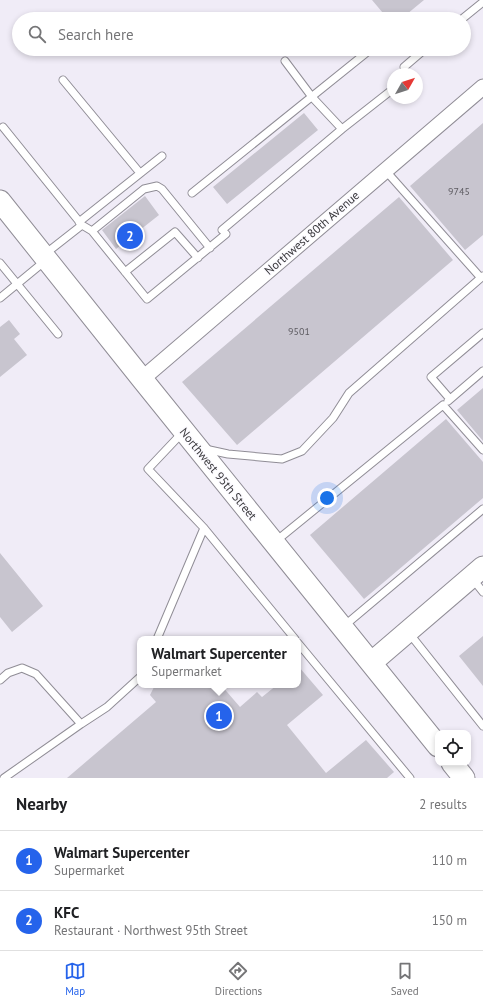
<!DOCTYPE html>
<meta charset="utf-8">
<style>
body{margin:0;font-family:"PT Sans",sans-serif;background:#f6f6f6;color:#202124}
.controls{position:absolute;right:12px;bottom:12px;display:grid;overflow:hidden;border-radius:8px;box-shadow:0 2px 6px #0003}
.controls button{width:36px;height:36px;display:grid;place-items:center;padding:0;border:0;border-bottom:1px solid #e0e0e0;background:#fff;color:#202124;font:20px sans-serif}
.compass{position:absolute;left:387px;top:68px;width:36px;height:36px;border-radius:50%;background:#fff;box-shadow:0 2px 6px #0003;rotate:51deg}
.you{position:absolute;left:327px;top:498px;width:14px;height:14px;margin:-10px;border:3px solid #fff;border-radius:50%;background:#1a73e8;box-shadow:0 0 0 6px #1a73e833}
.badge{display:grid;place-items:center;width:26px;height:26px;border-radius:50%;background:#2563eb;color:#fff;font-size:13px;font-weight:700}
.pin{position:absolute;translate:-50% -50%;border:2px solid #fff;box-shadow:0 1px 4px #0006}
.popup{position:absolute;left:137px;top:636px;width:164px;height:52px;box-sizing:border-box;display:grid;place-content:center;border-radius:8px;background:#fff;filter:drop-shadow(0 1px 3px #0005);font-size:13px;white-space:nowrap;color:#757577}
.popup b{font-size:15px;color:#202124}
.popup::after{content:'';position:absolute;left:50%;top:100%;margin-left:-8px;border:8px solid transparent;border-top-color:#fff}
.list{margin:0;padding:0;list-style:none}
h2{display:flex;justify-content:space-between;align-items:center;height:52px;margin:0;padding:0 16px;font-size:17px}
h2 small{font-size:13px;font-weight:400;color:#757577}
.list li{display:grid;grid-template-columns:26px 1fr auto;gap:12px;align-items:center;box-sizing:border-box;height:60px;padding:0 16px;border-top:1px solid #e0e0e0}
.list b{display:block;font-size:15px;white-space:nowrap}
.list p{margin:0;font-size:13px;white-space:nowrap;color:#757577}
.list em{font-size:13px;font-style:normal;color:#757577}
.icon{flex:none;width:22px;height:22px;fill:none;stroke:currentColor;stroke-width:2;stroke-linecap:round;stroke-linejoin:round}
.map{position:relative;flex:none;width:483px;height:778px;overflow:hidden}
.search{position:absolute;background:#fff;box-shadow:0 2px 6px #0003;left:12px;right:12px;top:12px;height:44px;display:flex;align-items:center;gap:10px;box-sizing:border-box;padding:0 14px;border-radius:22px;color:#757577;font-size:15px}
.sheet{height:172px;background:#fff}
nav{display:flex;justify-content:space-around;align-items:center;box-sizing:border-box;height:56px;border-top:1px solid #e0e0e0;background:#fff;font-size:11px;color:#757577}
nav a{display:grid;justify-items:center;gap:2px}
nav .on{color:#2563eb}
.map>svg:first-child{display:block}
</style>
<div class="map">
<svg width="483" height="778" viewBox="0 0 483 778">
<rect width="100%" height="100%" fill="#f0ecf7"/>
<!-- building -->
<path fill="#c8c5cf" d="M372,0H424L401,19H388Z
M304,113L318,130L227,204L213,187Z
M483,123V235L465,250L410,186Z
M145,196L159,215L116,249L102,230Z
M399,197L453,260L237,445L182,382Z
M9,320L20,334L14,339L27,355L0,377V327Z
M483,388V441L457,410Z
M446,419L483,462V498L364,599L310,535Z
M0,553L43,606L12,632L0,617Z
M483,636V686L459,656Z
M299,667L323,695L287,725L326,773L366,740L394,772L387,778H67L156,702L150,695L155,685H221L240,707L257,692L262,697L277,685H298V668Z"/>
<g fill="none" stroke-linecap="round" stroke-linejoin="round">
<defs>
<path id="lane" d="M462,19L483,2
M285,61L312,97L342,129L393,89
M404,67L425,49
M63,80L140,173
M3,127L82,225
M385,170L481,278
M192,193L371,49
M79,222L162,156
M222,230L342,129
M92,231L144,189L157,186L162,189L210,248
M45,254L82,225L92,231L147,299L226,234
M0,263L58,334
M125,272L175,232L198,258
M0,298L45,261
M450,399L431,377L483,333
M448,401L483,371
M183,432L148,469L204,528L295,639
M205,449L228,454L282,459L302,451L333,418L349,393L483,276
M276,541L443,405L483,450
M472,578L483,592
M344,626L483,509
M409,633L483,726
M157,639L204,528
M298,643L410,778
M0,680L8,673L22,668L36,674L81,724
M4,778L81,724L107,707L140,677"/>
<path id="street" d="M142,379L483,87"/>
<path id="secondary" d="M0,201L142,379L438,746
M371,663L483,567
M452,763L464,778"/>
</defs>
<!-- lane casing -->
<use href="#lane" stroke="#908d96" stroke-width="9"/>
<!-- street casing -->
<use href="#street" stroke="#908d96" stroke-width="17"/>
<!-- secondary casing -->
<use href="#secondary" stroke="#908d96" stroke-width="23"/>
<!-- lane -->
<use href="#lane" stroke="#fff" stroke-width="7"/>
<!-- street -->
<use href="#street" stroke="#fff" stroke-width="15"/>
<!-- secondary -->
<use href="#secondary" stroke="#fff" stroke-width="21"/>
</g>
<g text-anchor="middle" stroke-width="3" stroke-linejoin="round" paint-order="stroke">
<!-- number labels -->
<g font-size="10" fill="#5e5c62">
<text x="459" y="195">9745</text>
<text x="299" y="335">9501</text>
</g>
<!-- street labels -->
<g font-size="12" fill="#3a393d" stroke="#fcfbff">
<text transform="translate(312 233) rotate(-41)" y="4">Northwest 80th Avenue</text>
<text transform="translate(218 474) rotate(51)" y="4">Northwest 95th Street</text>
</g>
</g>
</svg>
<div class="controls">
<button><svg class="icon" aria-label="locate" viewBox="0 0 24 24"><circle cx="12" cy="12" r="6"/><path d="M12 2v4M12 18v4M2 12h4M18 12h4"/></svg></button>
</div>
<svg class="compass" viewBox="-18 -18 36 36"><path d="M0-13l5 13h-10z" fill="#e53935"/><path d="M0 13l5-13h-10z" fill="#757577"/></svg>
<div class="you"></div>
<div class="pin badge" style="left:219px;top:716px">1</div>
<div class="popup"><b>Walmart Supercenter</b>Supermarket</div>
<div class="pin badge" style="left:130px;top:236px">2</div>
<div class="search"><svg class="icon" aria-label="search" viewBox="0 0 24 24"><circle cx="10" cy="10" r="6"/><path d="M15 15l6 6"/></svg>Search here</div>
</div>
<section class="sheet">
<h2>Nearby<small>2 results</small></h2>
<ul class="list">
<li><span class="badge">1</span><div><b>Walmart Supercenter</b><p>Supermarket</p></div><em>110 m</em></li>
<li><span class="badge">2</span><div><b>KFC</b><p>Restaurant · Northwest 95th Street</p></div><em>150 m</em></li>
</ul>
</section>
<nav>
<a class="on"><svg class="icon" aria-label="map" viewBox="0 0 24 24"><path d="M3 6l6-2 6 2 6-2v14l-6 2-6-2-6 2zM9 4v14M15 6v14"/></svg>Map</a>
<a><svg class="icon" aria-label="directions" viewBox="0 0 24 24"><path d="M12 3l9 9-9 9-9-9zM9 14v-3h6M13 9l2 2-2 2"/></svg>Directions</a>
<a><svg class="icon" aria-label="saved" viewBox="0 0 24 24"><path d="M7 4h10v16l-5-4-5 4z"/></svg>Saved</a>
</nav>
